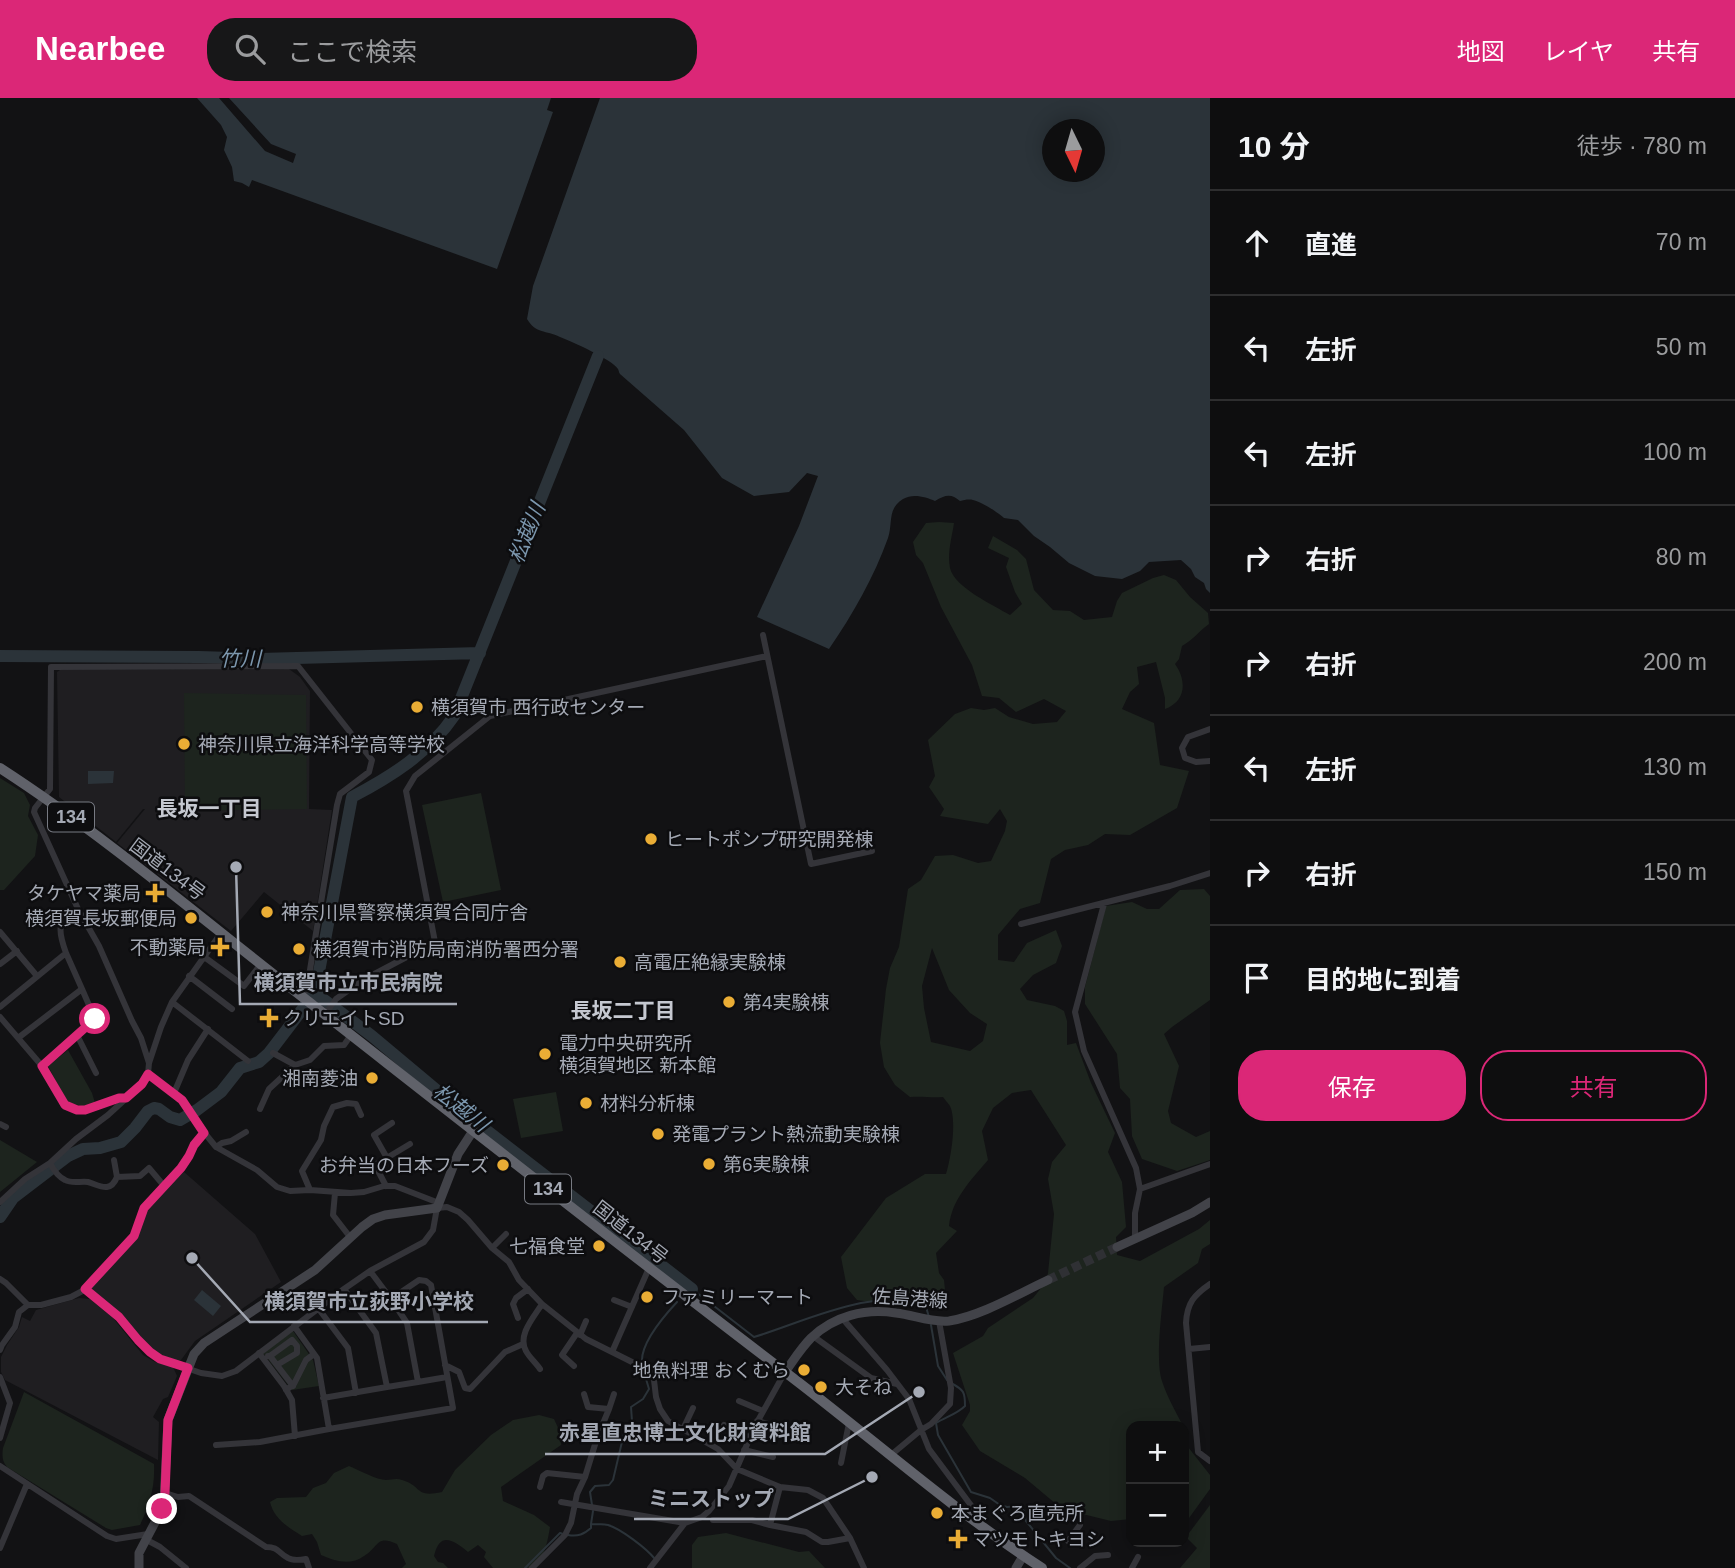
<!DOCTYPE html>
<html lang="ja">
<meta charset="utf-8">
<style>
body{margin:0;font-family:Arial,"Noto Sans JP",sans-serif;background:#171718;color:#f1f3f6}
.controls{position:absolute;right:21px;bottom:21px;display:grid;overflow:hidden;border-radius:14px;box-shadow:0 4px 18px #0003}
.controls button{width:63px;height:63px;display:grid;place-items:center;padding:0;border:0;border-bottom:2px solid #2e2e2f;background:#0e0e0f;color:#f1f3f6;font:35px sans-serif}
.compass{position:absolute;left:1042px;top:21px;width:63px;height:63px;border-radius:50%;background:#0e0e0f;box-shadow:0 4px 18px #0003;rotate:175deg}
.stop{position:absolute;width:21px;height:21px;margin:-16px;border:5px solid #db2777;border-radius:50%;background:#fff}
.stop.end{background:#db2777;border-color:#fff;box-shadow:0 2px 7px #0008}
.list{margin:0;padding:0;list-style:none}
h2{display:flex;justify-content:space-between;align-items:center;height:91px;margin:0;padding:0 28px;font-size:30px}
h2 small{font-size:23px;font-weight:400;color:#9b9c9e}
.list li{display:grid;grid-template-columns:46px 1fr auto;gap:21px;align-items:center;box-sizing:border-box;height:105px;padding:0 28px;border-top:2px solid #2e2e2f}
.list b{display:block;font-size:26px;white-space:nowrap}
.list em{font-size:23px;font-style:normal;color:#9b9c9e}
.actions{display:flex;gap:14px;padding:21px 28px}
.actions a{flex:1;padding:16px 0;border:2px solid #db2777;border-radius:28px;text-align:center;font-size:24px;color:#db2777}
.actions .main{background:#db2777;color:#fff}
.icon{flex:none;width:38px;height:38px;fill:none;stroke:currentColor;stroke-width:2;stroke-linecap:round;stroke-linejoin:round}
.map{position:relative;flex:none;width:1210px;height:1470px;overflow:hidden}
header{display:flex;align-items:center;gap:42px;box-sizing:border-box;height:98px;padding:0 35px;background:#db2777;color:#fff}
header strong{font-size:33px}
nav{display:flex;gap:38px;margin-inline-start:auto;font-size:24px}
.search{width:490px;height:63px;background:#171718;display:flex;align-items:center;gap:18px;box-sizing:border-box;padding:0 24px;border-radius:28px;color:#9b9c9e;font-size:26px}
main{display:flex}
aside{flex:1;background:#0e0e0f}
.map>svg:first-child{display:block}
</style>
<header>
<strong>Nearbee</strong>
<div class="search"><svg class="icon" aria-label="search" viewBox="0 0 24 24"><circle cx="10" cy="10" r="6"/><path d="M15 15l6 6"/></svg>ここで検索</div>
<nav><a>地図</a><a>レイヤ</a><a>共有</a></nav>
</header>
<main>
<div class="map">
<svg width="1210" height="1470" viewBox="0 0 1210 1470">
<rect width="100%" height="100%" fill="#121214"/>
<!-- built -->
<path fill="#1f1e21" d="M289,571L300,579L310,593L309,711L332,712L313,833L264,794L231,833L117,745L145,711H143L116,744L59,699L57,574L60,572Z
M184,1074L255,1136L281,1184L195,1243L181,1262L178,1263L155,1255L140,1242L91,1194L90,1188L135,1137L151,1101Z
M79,1200L90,1201L113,1220L143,1257L155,1264L173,1269L177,1278L168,1299L163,1301L153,1319L159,1324L158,1362L5,1282L1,1274V1259L7,1247L19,1229L22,1219L30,1223L36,1212Z"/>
<!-- green -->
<path fill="#1d241e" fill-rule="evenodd" d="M939,424L954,425C952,439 947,455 950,470C954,489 993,507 1010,517L1022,506L1015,494L1006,469L1009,460L988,450L993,438L1017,452L1026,461L1034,492L1053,512L1070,513L1084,522L1112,519L1117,503L1122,495L1153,480L1164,477L1176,482L1190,499L1208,515L1209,526C1199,533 1193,542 1182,548L1179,561L1175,566C1187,583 1186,603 1165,611V600L1156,564L1137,569L1139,586L1130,594L1122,611L1154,625L1160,667L1189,673L1177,710L1130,737L1105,736L1088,747L1065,752L1051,761L1040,805L1020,811L998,837V862L1014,864L1027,845L1056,832L1062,848L1056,865L1033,877L1020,891L1027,902L1055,908L1064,913L1067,923V947L1076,945L1091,985L1115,1035L1108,1054L1122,1084L1126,1129L1116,1139L1117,1157L1140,1163L1199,1131L1210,1122V1146L1202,1151L1198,1165L1164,1189C1162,1212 1155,1263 1162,1283C1167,1299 1176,1314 1183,1328H1131V1421L1111,1423L1062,1411L1025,1380L980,1353L962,1327L970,1313V1307L953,1255L983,1238L988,1230L1033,1200L1046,1184L1048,1175L1054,1116L1048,1081L1052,1064L1066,1047L1031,992L1012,995L993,1010L982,1033L988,1062C971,1082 952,1101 949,1128L957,1133L936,1155L939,1175L944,1182L945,1192L930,1204L917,1207H892L857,1202L847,1190L841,1159L886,1100L925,1076H946C951,1060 957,1023 950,1008C948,1005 945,1002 943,999C931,1000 922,998 910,999L895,987L884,969L880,945L886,891L890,870L899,849L908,791L921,782L935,758L953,757L978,765L991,763L1005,733L1007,723L1000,711L988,726L940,718L944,711L929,689L935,678L928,642L955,616L971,610L984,612L995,610L1009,619L1033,626L1057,624L1066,613L1044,601L1016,614L999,600L982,598L972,567L941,509L923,465L916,457L913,444L926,425ZM932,850L949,892L970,915L987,926L983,943L970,953L931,944L924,910L922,888Z
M184,595L306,597L307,711L185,713Z
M0,680L24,695L30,707L28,718L38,737L35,758L4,792H0Z
M481,695L501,792L443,804L422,707Z
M1204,791L1210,798V902L1172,929L1164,936L1179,968L1168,1013L1171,1025L1196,1039L1210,1033V1062L1177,1073L1142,1061L1132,1038L1130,1001L1120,990L1117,956L1085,906V889L1106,808L1132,804L1147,811H1159L1180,792Z
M68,952L92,995L95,1005L85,1009L67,1004L48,968Z
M556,994L563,1033L521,1040L513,1001Z
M0,1042L37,1064L0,1094Z
M293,1233L313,1262L319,1288L292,1292L263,1255Z
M24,1294L154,1366C155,1389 150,1406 140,1427L112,1432L106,1430L7,1369C2,1363 2,1358 3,1350Z
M539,1317L554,1321L560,1334L561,1347L501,1389L503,1403L534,1417L550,1429C548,1441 544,1467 529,1470C518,1470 504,1470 493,1470L484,1459L486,1454L478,1447L468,1454C453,1442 440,1433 434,1458L438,1464L443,1465L448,1470H402L406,1466L397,1446C376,1436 379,1449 364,1458C350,1468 335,1463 321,1457L317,1444L312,1436L302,1438C288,1429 274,1421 270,1404L277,1400L306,1399L313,1390L326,1385L334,1375L349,1368C359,1372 377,1382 386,1382C392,1382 396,1380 402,1382C423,1388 414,1400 442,1394L455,1372L491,1337L513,1322Z
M1184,1329L1188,1349L1210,1377V1391L1184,1427Z
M1210,1407V1470H1180L1197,1450L1186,1439Z
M726,1435L799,1454L809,1453L825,1470H692V1447L698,1439Z"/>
<!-- water -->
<path fill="#2b3339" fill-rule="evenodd" d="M197,0H219L265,53L293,65L296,56L271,46L229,0H551L547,12L553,14L497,171L252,82L249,89L242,85L234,83L232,69L224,52L227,39L221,27Z
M600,0H1210V495L1206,491L1204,485L1195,479L1191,471L1181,462L1149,464L1140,473L1122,481L1095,478L1069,465L1050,449L1034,438L1018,422L1004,420C999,415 980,403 973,402C969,401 964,402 960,403C951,395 945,397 935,403C926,399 913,395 903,401C887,411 893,425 888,440C874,479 853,516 829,551L757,519L799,428L818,378L807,375L789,394L754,398L722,380L684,332L620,276C619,275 619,273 618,271C613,262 571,243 560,239C546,232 536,236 527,221L533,188ZM1052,32H1094V74H1052Z
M88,673H114L113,685L88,686Z
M202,1192L221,1208L213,1218L194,1202Z"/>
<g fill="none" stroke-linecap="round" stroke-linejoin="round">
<!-- stream -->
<path stroke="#2b3339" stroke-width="2" d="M689,1193L692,1191L754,1239C799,1226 881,1185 926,1209L929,1219
M931,1227L938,1268L947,1282
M642,1265C640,1245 664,1218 677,1204
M951,1285C964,1292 965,1294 965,1308C957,1316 946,1319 936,1325L938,1337L971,1394L990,1400L1000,1407L1007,1409L1018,1408L1024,1413L1026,1423L1056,1460L1070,1470
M592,1407L590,1394L595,1388L609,1387L613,1382L625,1331L632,1323L631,1309L643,1301L649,1291L643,1271
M593,1413L591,1426C596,1426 602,1426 608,1427C621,1431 646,1450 655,1461
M568,1437C578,1439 584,1436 591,1430V1426
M525,1470L560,1435L563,1436"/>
<!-- river -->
<path stroke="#2b3339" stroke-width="12" d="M598,258L454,618C429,655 390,679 352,699L315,895L372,938L464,1015L692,1191
M0,558L199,559L260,561L480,555
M0,1119L13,1100L68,1058L83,1051L100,1050L121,1044L135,1030L148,1013L154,1010L159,1011L170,1019L180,1022L197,1012L221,994L240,970L259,964L269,955L314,896"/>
<!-- secondary-tunnel -->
<path stroke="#2f3034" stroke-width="9" stroke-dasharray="9 4.5" stroke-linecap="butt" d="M1048,1182L1117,1149"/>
<!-- street -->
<path stroke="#343439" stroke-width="6" d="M763,537L811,766L872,753
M1210,631L1188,639L1182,650L1185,660L1196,664L1210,663
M1104,806L1075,914L1084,953L1136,1070L1140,1091L1135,1115V1140
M1021,826L1170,788L1210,775
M0,834L37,878
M203,858L244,888L261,866
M0,866L17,853
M189,878L232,911
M172,904L248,963
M0,909L66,855C58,833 56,823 78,811
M325,916L336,901L363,882L435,844L406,693L415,678L490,618L767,558
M0,919L42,968L65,1007L77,1011L85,1012L119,1000L126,1001
M77,937L96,975
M18,940L82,891L66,855
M273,955L295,967
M149,965L141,940L132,923L99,848L78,811L34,714L35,710L50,691L51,569L298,568L372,662L369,674L340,696L337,707L307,890L302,899
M42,968L95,921L82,891
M148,976L182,1002L203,1033L216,1049L257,1072L277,1089L290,1093L310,1092L351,1095L364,1094L384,1088H395L439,1105
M174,995L188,962L208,931
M260,1011L269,991L295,967L310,962L324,948L344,947L351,937
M0,1026L6,1029
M216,1049L222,1045L231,1043L246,1034
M387,1060L374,1037L392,1025
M114,1062L117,1079
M50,1065C53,1071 59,1079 65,1082C72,1086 80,1083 88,1084C99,1087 110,1096 117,1079L140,1078L149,1070L165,1089
M386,1088L375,1067L410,1046
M1140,1091L1210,1066
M310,1092L302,1073L321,1042L324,1028L333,1009L347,1005L356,1006L361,1017
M335,1095L333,1117L350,1139
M0,1104L25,1081L50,1065L76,1041L108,1017L142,986L148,976L149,965L161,929L172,904L221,835
M492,1150L506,1136
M0,1181L6,1185L28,1207H41L71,1199L88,1190L134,1138L144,1110L181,1070L189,1058L194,1047L204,1035
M1210,1186C1194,1197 1187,1205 1186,1225L1198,1354L1210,1363
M85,1191L119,1219L138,1243L150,1254L160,1261L201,1275L222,1278L236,1273L344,1191L370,1173L424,1144L433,1132L437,1110L447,1109L459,1114L468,1122L492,1150L509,1164L519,1182L542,1206L586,1241L650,1273L654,1282L656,1299L660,1311L668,1323L718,1351L737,1371L780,1389L808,1392L823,1400L850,1440L864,1470
M344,1191L376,1235L387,1289L418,1284
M391,1201L407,1225L418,1284L447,1279
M614,1202L632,1209
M318,1210L348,1250L356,1295
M518,1220L513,1206L516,1200L528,1191
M842,1220L887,1272L909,1301L929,1351L979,1418L981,1426
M294,1228L317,1260L329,1331L453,1310L431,1187L426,1183L419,1182L391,1201L370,1173
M580,1237L586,1223
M813,1238L871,1280L897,1286
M1189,1251L1210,1249
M0,1252L2,1247L15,1229L19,1214L28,1207
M612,1254L649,1170
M259,1255L284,1288L292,1302L295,1338
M268,1258H270L293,1288
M270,1258L292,1242L297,1248V1255L277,1267
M445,1267L459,1274L465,1290L470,1291L505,1254L523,1246
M574,1268L562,1257L577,1235
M540,1271C536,1265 529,1259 526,1253C517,1237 534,1219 542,1206
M0,1279L10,1305L0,1340
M286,1292L294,1286L306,1262L314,1256
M584,1296L588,1309L609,1311
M323,1300L387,1289
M739,1303L763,1313
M757,1323L787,1331
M724,1327L750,1340
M683,1331L693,1310
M216,1347L260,1344L329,1331
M744,1352L773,1359
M891,1357L921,1332L931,1326L950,1306L951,1290L939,1223
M841,1365L849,1325
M0,1368L107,1438L116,1441L148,1436
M540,1389L543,1378L547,1375L585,1379
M165,1395L178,1399L189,1398L266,1449C279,1449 278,1455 288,1460C293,1463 300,1462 306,1461L309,1470
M561,1404L685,1425L702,1419L709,1413L729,1388L755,1328L785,1274
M713,1422H752L770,1427L806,1434L822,1444H828L850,1440
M770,1427L780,1389
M145,1441L160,1449L186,1470
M1068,1443L1080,1427
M0,1450L27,1386
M532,1470L565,1437L571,1425L577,1396L585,1379L597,1340L609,1311L614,1296
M650,1470L685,1425
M1080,1470L1095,1458L1108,1457
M1132,1470L1138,1459"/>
<!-- secondary -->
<path stroke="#424349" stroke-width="9" d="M1117,1149L1192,1115L1210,1104
M785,1274C793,1263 801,1250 811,1240C834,1218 865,1210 896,1215C914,1217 931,1225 949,1223C981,1218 1018,1196 1048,1182
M139,1470V1455L162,1411L164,1404L168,1322L194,1256L204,1245L315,1172L362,1129L373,1121L385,1117L437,1110L458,1056L473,1033
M1016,1470L1023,1458"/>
<!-- highway -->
<path stroke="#60626a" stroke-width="10" d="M0,670C105,738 201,820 300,897C461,1023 622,1150 785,1274C871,1339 951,1411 1042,1470"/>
</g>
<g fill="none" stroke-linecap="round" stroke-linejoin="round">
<!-- route -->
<path stroke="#db2777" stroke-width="9" d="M95,921L42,968L65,1007L77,1012H85L119,1000H126L142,986L148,976L182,1002L204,1035L194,1047L189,1058L181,1070L144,1110L134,1138L85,1191L119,1219L138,1242L150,1254L160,1261L188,1270L168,1322L165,1395L162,1411"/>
</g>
<!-- markers -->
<g fill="#eaad35" stroke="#0d0d0f" stroke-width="2.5">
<circle cx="417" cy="609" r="7"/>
<circle cx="184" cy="646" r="7"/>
<circle cx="651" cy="741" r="7"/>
<path d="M151.5 784.5h7v7h7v7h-7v7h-7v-7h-7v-7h7z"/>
<circle cx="267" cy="814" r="7"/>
<circle cx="191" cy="820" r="7"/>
<path d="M216.5 838.5h7v7h7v7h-7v7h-7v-7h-7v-7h7z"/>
<circle cx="299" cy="851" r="7"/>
<circle cx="620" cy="864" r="7"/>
<circle cx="729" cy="904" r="7"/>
<path d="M265.5 909.5h7v7h7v7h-7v7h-7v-7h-7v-7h7z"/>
<circle cx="545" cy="956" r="7"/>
<circle cx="372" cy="980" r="7"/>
<circle cx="586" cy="1005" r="7"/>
<circle cx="658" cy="1036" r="7"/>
<circle cx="709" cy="1066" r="7"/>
<circle cx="503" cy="1067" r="7"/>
<circle cx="599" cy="1148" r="7"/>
<circle cx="647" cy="1199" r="7"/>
<circle cx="804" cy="1272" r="7"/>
<circle cx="821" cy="1289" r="7"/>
<circle cx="937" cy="1415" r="7"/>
<path d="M954.5 1430.5h7v7h7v7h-7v7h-7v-7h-7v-7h7z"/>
</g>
<g text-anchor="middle" stroke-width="5" stroke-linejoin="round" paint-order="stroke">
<!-- shield labels -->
<g fill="#0d0d0f" stroke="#777a82" stroke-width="2">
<rect x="48" y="704.5" width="46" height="29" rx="5"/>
<rect x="525" y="1076.5" width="46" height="29" rx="5"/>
</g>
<g font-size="18" font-weight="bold" fill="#a4a9b4">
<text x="71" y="725">134</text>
<text x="548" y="1097">134</text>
</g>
<!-- poi labels -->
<g font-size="19" fill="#a4a9b4" stroke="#0d0d0f" text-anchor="start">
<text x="431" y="616">横須賀市 西行政センター</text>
<text x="198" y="653">神奈川県立海洋科学高等学校</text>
<text x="665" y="748">ヒートポンプ研究開発棟</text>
<text x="141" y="802" text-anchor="end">タケヤマ薬局</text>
<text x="281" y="821">神奈川県警察横須賀合同庁舎</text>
<text x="177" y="827" text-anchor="end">横須賀長坂郵便局</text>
<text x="206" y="856" text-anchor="end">不動薬局</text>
<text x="313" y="858">横須賀市消防局南消防署西分署</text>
<text x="634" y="871">高電圧絶縁実験棟</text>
<text x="743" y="911">第4実験棟</text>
<text x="283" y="927">クリエイトSD</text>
<text x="559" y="952">電力中央研究所<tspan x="559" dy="22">横須賀地区 新本館</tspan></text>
<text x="358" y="987" text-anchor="end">湘南菱油</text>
<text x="600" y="1012">材料分析棟</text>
<text x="672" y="1043">発電プラント熱流動実験棟</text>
<text x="723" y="1073">第6実験棟</text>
<text x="489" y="1074" text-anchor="end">お弁当の日本フーズ</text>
<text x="585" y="1155" text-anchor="end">七福食堂</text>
<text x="661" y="1206">ファミリーマート</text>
<text x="790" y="1279" text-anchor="end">地魚料理 おくむら</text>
<text x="835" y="1296">大そね</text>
<text x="951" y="1422">本まぐろ直売所</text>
<text x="972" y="1448">マツモトキヨシ</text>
</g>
<!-- street labels -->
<g font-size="19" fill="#a4a9b4" stroke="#0d0d0f">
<text transform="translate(168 771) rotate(37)" y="7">国道134号</text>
<text transform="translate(631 1134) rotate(38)" y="7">国道134号</text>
<text transform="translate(910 1200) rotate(4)" y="7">佐島港線</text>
</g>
<!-- water labels -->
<g font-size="21" font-style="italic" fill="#7c97ae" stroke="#0d0d0f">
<text transform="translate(527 435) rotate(-68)" y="7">松越川</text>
<text x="240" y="568">竹川</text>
<text transform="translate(461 1010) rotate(38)" y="7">松越川</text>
</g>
<!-- neighbourhood labels -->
<g font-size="21" font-weight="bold" fill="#c5c8d0" stroke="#0d0d0f">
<text x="209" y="718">長坂一丁目</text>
<text x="623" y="920">長坂二丁目</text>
</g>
</g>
<!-- callouts -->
<path fill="none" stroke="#a4a9b4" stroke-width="2.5" d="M236 769L240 906H457M192 1160L250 1224H488M919 1294L825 1356H545M872 1379L788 1421H634"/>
<g fill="#a4a9b4" stroke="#0d0d0f" stroke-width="2.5">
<circle cx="236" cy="769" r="7"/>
<circle cx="192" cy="1160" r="7"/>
<circle cx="919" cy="1294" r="7"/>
<circle cx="872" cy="1379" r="7"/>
</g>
<g font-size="21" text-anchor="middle" font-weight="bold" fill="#a4a9b4" stroke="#0d0d0f" stroke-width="5" stroke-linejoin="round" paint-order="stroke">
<text x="348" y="892">横須賀市立市民病院</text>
<text x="369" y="1211">横須賀市立荻野小学校</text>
<text x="685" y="1342">赤星直忠博士文化財資料館</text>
<text x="711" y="1408">ミニストップ</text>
</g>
</svg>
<div class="controls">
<button>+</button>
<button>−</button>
</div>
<svg class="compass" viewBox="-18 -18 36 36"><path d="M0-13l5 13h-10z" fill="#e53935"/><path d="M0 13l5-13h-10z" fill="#9b9c9e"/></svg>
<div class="stop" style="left:95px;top:921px"></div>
<div class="stop end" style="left:162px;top:1411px"></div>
</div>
<aside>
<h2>10 分<small>徒歩 · 780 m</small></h2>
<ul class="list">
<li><svg class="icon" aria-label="ahead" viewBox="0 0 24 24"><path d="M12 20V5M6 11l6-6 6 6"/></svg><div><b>直進</b></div><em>70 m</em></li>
<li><svg class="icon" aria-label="left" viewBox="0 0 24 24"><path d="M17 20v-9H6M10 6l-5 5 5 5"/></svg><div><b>左折</b></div><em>50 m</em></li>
<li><svg class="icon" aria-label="left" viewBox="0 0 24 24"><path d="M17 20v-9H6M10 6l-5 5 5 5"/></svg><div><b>左折</b></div><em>100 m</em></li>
<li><svg class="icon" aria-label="right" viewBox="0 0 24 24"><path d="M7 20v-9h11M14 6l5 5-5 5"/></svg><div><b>右折</b></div><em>80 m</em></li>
<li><svg class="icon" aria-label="right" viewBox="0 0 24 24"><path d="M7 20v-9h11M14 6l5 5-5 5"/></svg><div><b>右折</b></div><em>200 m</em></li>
<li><svg class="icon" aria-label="left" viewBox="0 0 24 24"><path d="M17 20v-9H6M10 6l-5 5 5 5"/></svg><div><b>左折</b></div><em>130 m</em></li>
<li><svg class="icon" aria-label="right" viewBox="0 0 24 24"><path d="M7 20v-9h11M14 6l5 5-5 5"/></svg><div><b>右折</b></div><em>150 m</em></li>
<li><svg class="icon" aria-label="arrive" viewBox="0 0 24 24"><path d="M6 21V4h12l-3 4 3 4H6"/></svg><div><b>目的地に到着</b></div></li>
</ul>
<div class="actions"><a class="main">保存</a><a>共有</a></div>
</aside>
</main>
